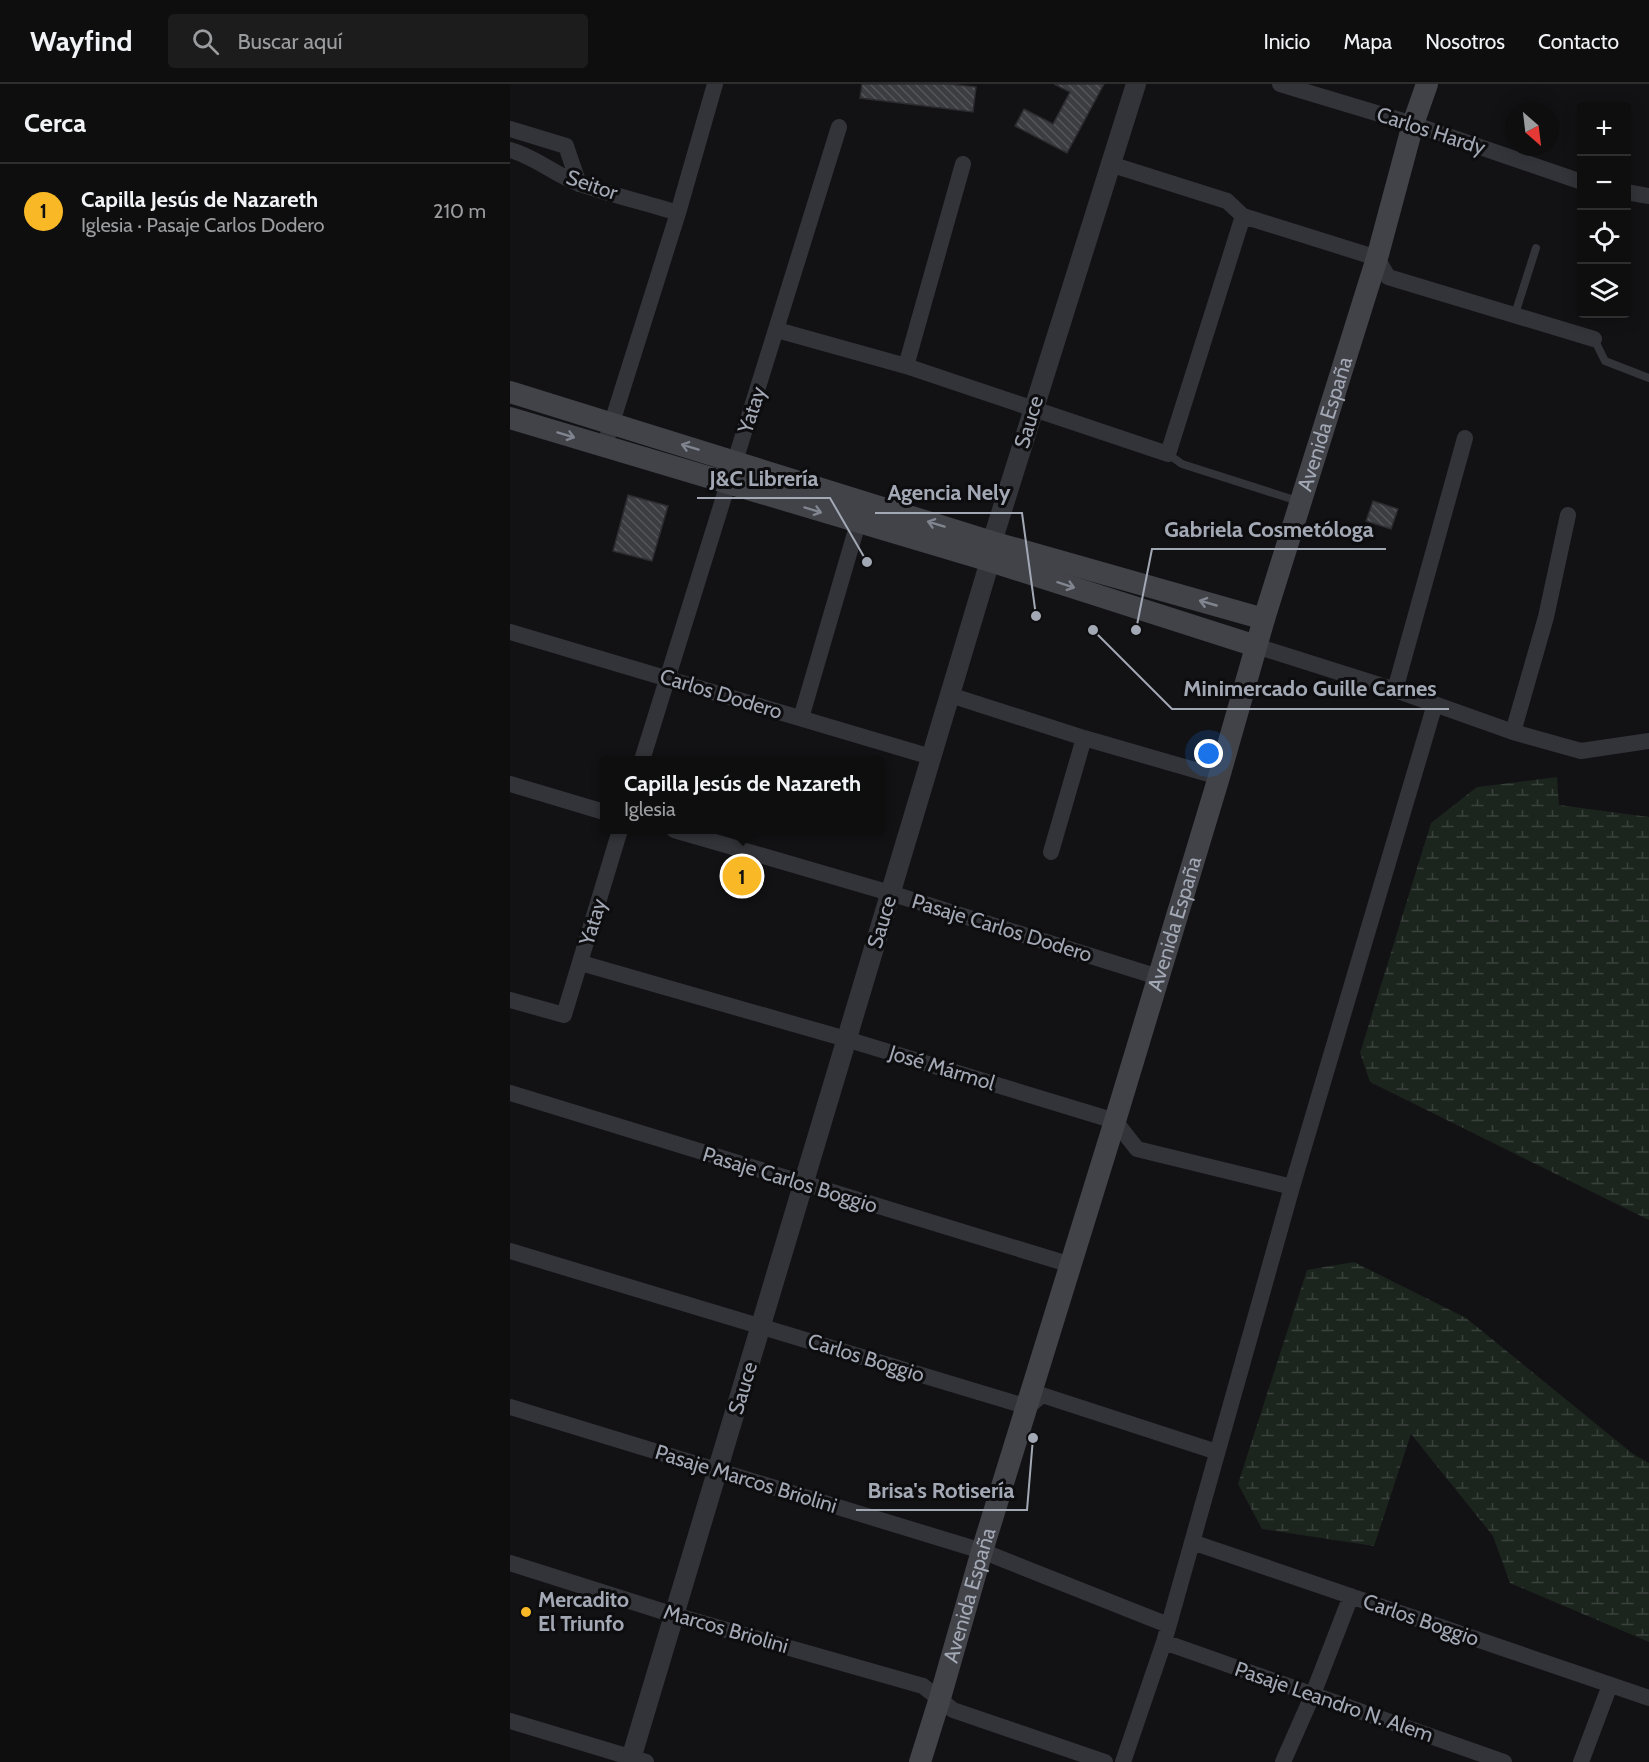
<!DOCTYPE html>
<html lang="es">
<meta charset="utf-8">
<style>
body{margin:0;font-family:Cabin,sans-serif;background:#1c1c1d;color:#f1f3f6}
.controls{position:absolute;right:18px;top:18px;display:grid;overflow:hidden;border-radius:6px;box-shadow:0 3px 15px #0003}
.controls button{width:54px;height:54px;display:grid;place-items:center;padding:0;border:0;border-bottom:2px solid #2e2e2f;background:#0e0e0f;color:#f1f3f6;font:30px sans-serif}
.compass{position:absolute;left:995px;top:18px;width:54px;height:54px;border-radius:50%;background:#0e0e0f;box-shadow:0 3px 15px #0003;rotate:152deg}
.you{position:absolute;left:699px;top:670px;width:21px;height:21px;margin:-15px;border:4px solid #fff;border-radius:50%;background:#1a73e8;box-shadow:0 0 0 9px #1a73e833}
.badge{display:grid;place-items:center;width:39px;height:39px;border-radius:50%;background:#f9b926;color:#111;font-size:20px;font-weight:700}
.pin{position:absolute;translate:-50% -50%;border:3px solid #fff;box-shadow:0 2px 6px #0006}
.popup{position:absolute;left:90px;top:672px;width:285px;height:78px;box-sizing:border-box;display:grid;place-content:center;border-radius:6px;background:#0e0e0f;filter:drop-shadow(0 2px 4px #0005);font-size:20px;white-space:nowrap;color:#9b9c9e}
.popup b{font-size:22px;color:#f1f3f6}
.popup::after{content:'';position:absolute;left:50%;top:100%;margin-left:-12px;border:12px solid transparent;border-top-color:#0e0e0f}
.list{margin:0;padding:0;list-style:none}
h2{display:flex;justify-content:space-between;align-items:center;height:78px;margin:0;padding:0 24px;font-size:26px}
h2 small{font-size:20px;font-weight:400;color:#9b9c9e}
.list li{display:grid;grid-template-columns:39px 1fr auto;gap:18px;align-items:center;box-sizing:border-box;height:96px;padding:0 24px;border-top:2px solid #2e2e2f}
.list b{display:block;font-size:22px;white-space:nowrap}
.list p{margin:0;font-size:20px;white-space:nowrap;color:#9b9c9e}
.list em{font-size:20px;font-style:normal;color:#9b9c9e}
.icon{flex:none;width:33px;height:33px;fill:none;stroke:currentColor;stroke-width:2;stroke-linecap:round;stroke-linejoin:round}
.map{position:relative;flex:none;width:1139px;height:1678px;overflow:hidden}
header{display:flex;align-items:center;gap:36px;box-sizing:border-box;height:84px;padding:0 30px;background:#0e0e0f;border-bottom:2px solid #2e2e2f}
header strong{font-size:28px}
nav{display:flex;gap:33px;margin-inline-start:auto;font-size:21px}
.search{width:420px;height:54px;background:#1c1c1d;display:flex;align-items:center;gap:15px;box-sizing:border-box;padding:0 21px;border-radius:6px;color:#9b9c9e;font-size:22px}
main{display:flex}
aside{flex:1;background:#0e0e0f}
.map>svg:first-child{display:block}
</style>
<header>
<strong>Wayfind</strong>
<div class="search"><svg class="icon" aria-label="search" viewBox="0 0 24 24"><circle cx="10" cy="10" r="6"/><path d="M15 15l6 6"/></svg>Buscar aquí</div>
<nav><a>Inicio</a><a>Mapa</a><a>Nosotros</a><a>Contacto</a></nav>
</header>
<main>
<aside>
<h2>Cerca<small></small></h2>
<ul class="list">
<li><span class="badge">1</span><div><b>Capilla Jesús de Nazareth</b><p>Iglesia · Pasaje Carlos Dodero</p></div><em>210 m</em></li>
</ul>
</aside>
<div class="map">
<svg width="1139" height="1678" viewBox="0 0 1139 1678">
<defs>
<pattern id="wetland-marsh" width="20" height="14" patternUnits="userSpaceOnUse" patternTransform="scale(1.5)"><rect width="20" height="14" fill="#1c241e"/><path d="M1 5h8M5 5V1M11 12h8M15 12V8" fill="none" stroke="#3a413c"/></pattern>
<pattern id="building-back-hatch" width="6" height="6" patternUnits="userSpaceOnUse" patternTransform="scale(1.5)"><rect width="6" height="6" fill="#3c3d41"/><path d="M-1 5l2 2M0 0l6 6M5-1l2 2" fill="none" stroke="#55565a"/></pattern>
</defs>
<rect width="100%" height="100%" fill="#121214"/>
<!-- wetland -->
<path fill="url(#wetland-marsh)" d="M1047,693L1049,721L1139,733V1136L860,998L850,969L921,739L967,703Z
M844,1178L956,1234L1123,1370L1139,1379V1558L1000,1499L983,1452L901,1350L864,1462L752,1445L728,1400L797,1186Z"/>
<!-- building -->
<path fill="url(#building-back-hatch)" stroke="#2c2c30" stroke-width="1.5" d="M352,0H438L466,3L463,28L350,14Z
M544,0H594L557,69L505,42L514,25L543,40L560,8Z
M118,411L158,422L142,477L103,467Z
M863,417L888,425L881,445L856,437Z"/>
<g fill="none" stroke-linecap="round" stroke-linejoin="round">
<!-- service -->
<path stroke="#333439" stroke-width="8" d="M1005,230L1026,164
M1084,255L1095,277L1139,294
M658,370L672,380L791,418"/>
<!-- minor -->
<path stroke="#333439" stroke-width="16" d="M770,0L903,40L1072,98
M0,45L56,62L69,100
M0,66C26,73 45,91 70,100C102,111 136,119 168,129
M600,80L717,117L733,132L867,174L878,193L1084,255
M1116,108L1139,112
M267,246L396,282L658,370L733,132
M396,282L453,80
M98,351L168,129L205,0
M0,548L421,673
M746,562L885,606L1003,648L1071,667L1139,657
M885,606L955,354
M440,611L574,654L709,693
M291,634L348,439
M1003,648L1036,533L1058,431
M132,676L329,43
M0,700L94,728
M164,746L380,809L648,893
M541,768L574,654
M71,879L336,955L605,1037L627,1065L782,1103
M0,916L54,931L110,746
M0,1009L561,1181
M0,1167L518,1323L532,1311L707,1368
M0,1323L472,1467L658,1541
M682,1458L1139,1614
M0,1479L164,1531L413,1602L443,1626L595,1678
M654,1558L994,1678
M0,1637L136,1678
M613,1678L654,1558L782,1103L925,620
M773,1678L803,1610L841,1512
M1071,1678L1100,1601"/>
<!-- tertiary -->
<path stroke="#333439" stroke-width="20" d="M120,1678L480,477L482,458L626,0"/>
<!-- secondary -->
<g stroke="#414349" stroke-width="22">
<path d="M0,308L482,458L754,535"/>
<path d="M0,334L480,477L746,562"/>
<path id="s1" d="M410,1678L430,1614L472,1467L605,1037L709,693L754,535L867,174L903,40L917,0"/>
</g>
</g>
<!-- one-way arrows -->
<defs><path id="oneway-shaft" d="M-6 0H5M1.5-3L5.5 0L1.5 3" fill="none" stroke-width="1.6" stroke-linecap="round" stroke-linejoin="round" transform="scale(1.5)"/></defs>
<g stroke="#81858f">
<use href="#oneway-shaft" transform="translate(56 351) rotate(17)"/>
<use href="#oneway-shaft" transform="translate(180 363) rotate(-163)"/>
<use href="#oneway-shaft" transform="translate(303 426) rotate(17)"/>
<use href="#oneway-shaft" transform="translate(426 440) rotate(-163)"/>
<use href="#oneway-shaft" transform="translate(556 501) rotate(18)"/>
<use href="#oneway-shaft" transform="translate(698 519) rotate(-164)"/>
</g>
<!-- markers -->
<circle fill="#f9b926" stroke="#0d0d0f" stroke-width="2" cx="16" cy="1528" r="6"/>
<g text-anchor="middle" stroke-width="6" stroke-linejoin="round" paint-order="stroke">
<!-- street labels -->
<g font-size="21" fill="#a3a8b5" stroke="#0d0d0f">
<text transform="translate(921 47) rotate(18)" y="7">Carlos Hardy</text>
<text transform="translate(82 101) rotate(19)" y="7">Seitor</text>
<text transform="translate(242 326) rotate(-72)" y="7">Yatay</text>
<text transform="translate(519 338) rotate(-73)" y="7">Sauce</text>
<text dy="7" stroke="none"><textPath href="#s1" startOffset="1398">Avenida España</textPath></text>
<text transform="translate(211 610) rotate(17)" y="7">Carlos Dodero</text>
<text transform="translate(83 838) rotate(-73)" y="7">Yatay</text>
<text transform="translate(372 838) rotate(-73)" y="7">Sauce</text>
<text dy="7" stroke="none"><textPath href="#s1" startOffset="876">Avenida España</textPath></text>
<text transform="translate(492 844) rotate(17)" y="7">Pasaje Carlos Dodero</text>
<text transform="translate(432 984) rotate(17)" y="7">José Mármol</text>
<text transform="translate(280 1096) rotate(17)" y="7">Pasaje Carlos Boggio</text>
<text transform="translate(356 1274) rotate(17)" y="7">Carlos Boggio</text>
<text transform="translate(233 1304) rotate(-73)" y="7">Sauce</text>
<text transform="translate(236 1395) rotate(17)" y="7">Pasaje Marcos Briolini</text>
<text dy="7" stroke="none"><textPath href="#s1" startOffset="174">Avenida España</textPath></text>
<text transform="translate(911 1536) rotate(19)" y="7">Carlos Boggio</text>
<text transform="translate(216 1545) rotate(16)" y="7">Marcos Briolini</text>
<text transform="translate(824 1618) rotate(19)" y="7">Pasaje Leandro N. Alem</text>
</g>
<!-- poi labels -->
<g font-size="21" font-weight="bold" fill="#a3a8b5" stroke="#0d0d0f" text-anchor="start">
<text x="28" y="1523">Mercadito<tspan x="28" dy="24">El Triunfo</tspan></text>
</g>
</g>
<!-- callouts -->
<path fill="none" stroke="#a3a8b5" stroke-width="2" d="M357 478L320 414H187M526 532L512 429H365M626 546L642 465H876M583 546L662 625H939M523 1354L517 1426H346"/>
<g fill="#a3a8b5" stroke="#0d0d0f" stroke-width="2">
<circle cx="357" cy="478" r="6"/>
<circle cx="526" cy="532" r="6"/>
<circle cx="626" cy="546" r="6"/>
<circle cx="583" cy="546" r="6"/>
<circle cx="523" cy="1354" r="6"/>
</g>
<g font-size="22" text-anchor="middle" font-weight="bold" fill="#a3a8b5" stroke="#0d0d0f" stroke-width="6" stroke-linejoin="round" paint-order="stroke">
<text x="254" y="402">J&amp;C Librería</text>
<text x="439" y="416">Agencia Nely</text>
<text x="759" y="453">Gabriela Cosmetóloga</text>
<text x="800" y="612">Minimercado Guille Carnes</text>
<text x="431" y="1414">Brisa's Rotisería</text>
</g>
</svg>
<div class="controls">
<button>+</button>
<button>−</button>
<button><svg class="icon" aria-label="locate" viewBox="0 0 24 24"><circle cx="12" cy="12" r="6"/><path d="M12 2v4M12 18v4M2 12h4M18 12h4"/></svg></button>
<button><svg class="icon" aria-label="layers" viewBox="0 0 24 24"><path d="M12 4l9 5-9 5-9-5zM3 14l9 5 9-5"/></svg></button>
</div>
<svg class="compass" viewBox="-18 -18 36 36"><path d="M0-13l5 13h-10z" fill="#e53935"/><path d="M0 13l5-13h-10z" fill="#9b9c9e"/></svg>
<div class="you"></div>
<div class="pin badge" style="left:232px;top:792px">1</div>
<div class="popup"><b>Capilla Jesús de Nazareth</b>Iglesia</div>
</div>
</main>
